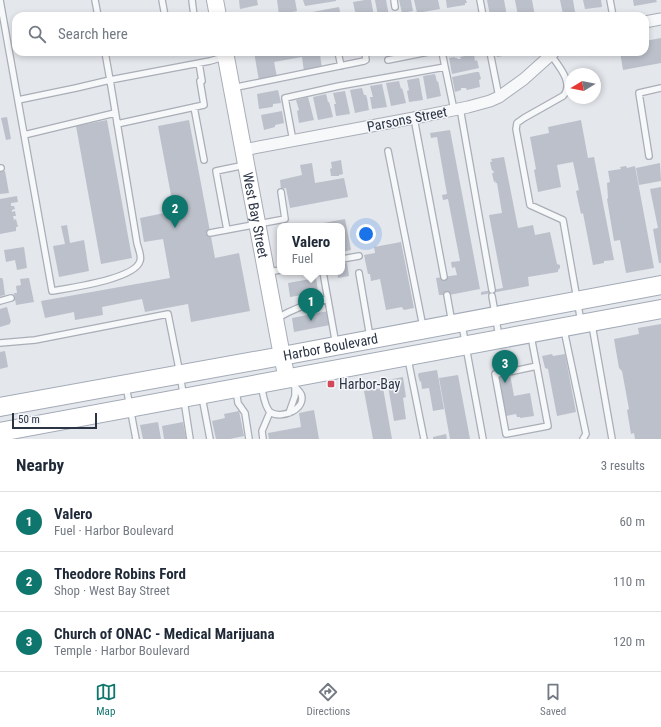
<!DOCTYPE html>
<meta charset="utf-8">
<style>
body{margin:0;font-family:"Roboto Condensed",sans-serif;background:#f2f2f3;color:#1f2937}
.compass{position:absolute;left:565px;top:68px;width:36px;height:36px;border-radius:50%;background:#fff;box-shadow:0 2px 6px #0003;rotate:260deg}
.scale{position:absolute;left:12px;bottom:10px;width:85px;box-sizing:border-box;padding-left:4px;border:2px solid #2b3445;border-top:0;font-size:11px;line-height:14px;white-space:nowrap;color:#2b3445;-webkit-text-stroke:3px #f4f6f9;paint-order:stroke}
.you{position:absolute;left:366px;top:234px;width:14px;height:14px;margin:-10px;border:3px solid #fff;border-radius:50%;background:#1a73e8;box-shadow:0 0 0 6px #1a73e833}
.badge{display:grid;place-items:center;width:26px;height:26px;border-radius:50%;background:#0f766e;color:#fff;font-size:13px;font-weight:700}
.pin{position:absolute;translate:-50% -33px;filter:drop-shadow(0 1px 2px #0008)}
.pin::after{content:'';position:absolute;top:21px;width:14px;height:12px;background:inherit;clip-path:polygon(0 0,100% 0,50% 100%)}
.popup{position:absolute;left:277px;top:223px;width:68px;height:52px;box-sizing:border-box;display:grid;place-content:center;border-radius:8px;background:#fff;filter:drop-shadow(0 1px 3px #0005);font-size:13px;white-space:nowrap;color:#747a83}
.popup b{font-size:15px;color:#1f2937}
.popup::after{content:'';position:absolute;left:50%;top:100%;margin-left:-8px;border:8px solid transparent;border-top-color:#fff}
.list{margin:0;padding:0;list-style:none}
h2{display:flex;justify-content:space-between;align-items:center;height:52px;margin:0;padding:0 16px;font-size:17px}
h2 small{font-size:13px;font-weight:400;color:#747a83}
.list li{display:grid;grid-template-columns:26px 1fr auto;gap:12px;align-items:center;box-sizing:border-box;height:60px;padding:0 16px;border-top:1px solid #e0e1e3}
.list b{display:block;font-size:15px;white-space:nowrap}
.list p{margin:0;font-size:13px;white-space:nowrap;color:#747a83}
.list em{font-size:13px;font-style:normal;color:#747a83}
.icon{flex:none;width:22px;height:22px;fill:none;stroke:currentColor;stroke-width:2;stroke-linecap:round;stroke-linejoin:round}
.map{position:relative;flex:none;width:661px;height:439px;overflow:hidden}
.search{position:absolute;background:#fff;box-shadow:0 2px 6px #0003;left:12px;right:12px;top:12px;height:44px;display:flex;align-items:center;gap:10px;box-sizing:border-box;padding:0 14px;border-radius:12px;color:#747a83;font-size:15px}
.sheet{height:232px;background:#fff}
nav{display:flex;justify-content:space-around;align-items:center;box-sizing:border-box;height:56px;border-top:1px solid #e0e1e3;background:#fff;font-size:11px;color:#747a83}
nav a{display:grid;justify-items:center;gap:2px}
nav .on{color:#0f766e}
.map>svg:first-child{display:block}
</style>
<div class="map">
<svg width="661" height="439" viewBox="0 0 661 439">
<rect width="100%" height="100%" fill="#e4e7ec"/>
<!-- building -->
<path fill="#bbc0ca" d="M239,0H257L258,5L240,9Z
M277,0H295L297,11L279,15Z
M303,0H336V1L305,6Z
M365,0H371L374,16H356L353,2Z
M375,0H386L389,16H378Z
M399,0H411L413,11L402,13Z
M414,0H438L440,9L417,13Z
M446,0H466L467,3H465V5L447,8Z
M487,0H504L507,16H490Z
M515,0H532L535,16H518Z
M560,0H573L575,12L563,14Z
M583,0H601L602,7L585,9Z
M633,0H656L657,2L634,6Z
M339,7L341,16H308L307,13Z
M661,38V63L623,70L620,52H645V41Z
M254,52H325V53L320,54L322,69L304,72L302,57L274,62L277,77L259,81Z
M496,52H514V54L497,57Z
M474,54L475,61L477,60L479,68L452,74L449,58L455,57V58H457L458,59H461L460,57Z
M476,72H479L481,79L479,80L480,87L467,90L466,88H461V90L455,92L452,77Z
M435,74L437,82L438,81L441,96L427,99L423,76Z
M419,78L423,100L409,102L407,91L409,90L407,80Z
M399,81L401,89L402,88L403,91L406,103L391,106L386,83Z
M382,84L387,107L372,109L370,97H373L370,86Z
M362,88L364,95H366L367,98L369,110L355,113L350,90Z
M278,90L281,103L273,104V106L272,107L259,109L257,94Z
M345,91L350,114L336,116L334,104H336L333,93Z
M326,94L328,102H329L330,105L333,117L318,120L313,97Z
M308,97L314,120L299,123L297,111L299,110L296,100Z
M282,111L284,123L275,125V127L264,130L261,115Z
M7,117L11,139L6,140L1,118Z
M107,120L132,258L101,264L76,126Z
M189,120L215,258L239,253L250,311L191,322L188,304L145,312L142,299L102,307L103,315L75,320L74,312L45,318L41,301L170,278L163,239L144,242L140,218L174,211L158,126Z
M581,120L588,158L594,157L614,260L604,261V263L593,265L583,213L581,214L576,191L579,190L573,162L557,165L561,187L538,192L534,170L536,169L530,137L549,133L548,127Z
M450,130L480,289L444,296V295H439L436,278L457,275L455,267L452,268L451,262L460,261L448,199L443,200L442,195L447,194L437,137L431,138L430,133Z
M504,157L518,228L533,225L535,235L550,232L557,264L560,265V268L558,270V272L528,277L529,286L481,295V292L503,288L489,215L502,213L497,183H495L496,181L494,182L492,173H494L493,170L492,171L490,162H492L491,159Z
M341,160L343,174L339,175V176H331L330,169L332,168L331,162Z
M312,163L315,183L344,178L348,197L290,208L286,188L281,189L280,180L302,175L300,165Z
M660,163L661,181L639,185L636,168Z
M626,166L627,168L635,166L654,268L626,273L620,240L614,241L607,199L608,198L607,183L610,182L608,171L621,169L620,167Z
M5,171L9,193L0,194V172Z
M661,187V263H659L653,229L658,228L650,189Z
M17,196L18,202L11,203V206H14L15,209L12,210V212L15,211L16,216H13L14,220L16,219L18,227H16V231L0,234V199Z
M345,219L351,250L342,252V226H313V225Z
M67,225L70,243L84,240L89,271L59,277L53,246L65,244L61,226Z
M401,242L414,308L404,310L403,309L402,307L386,310L380,279L371,281L370,274H368L364,255L375,253L374,247Z
M24,247L27,268L17,270L15,260L6,262L4,250Z
M347,263L349,276L338,278L337,272H342V264Z
M0,278H2L3,280L5,295L0,296Z
M29,278L34,302L16,305L14,293H17L16,286L21,285L20,279Z
M316,278L318,291L309,292V294L290,297L288,283Z
M7,307L11,322H10V324L0,327V309Z
M328,311L330,325L294,332L292,318Z
M661,324V439H635L634,433L631,434L627,410L629,409L622,371L619,368L614,339L639,334L638,328Z
M5,351L8,367L0,369V352Z
M552,354L553,356L565,354L576,412L557,416L548,369L545,368L542,356Z
M508,363L514,396L530,393L534,416L520,418V417H517L516,414L506,416L496,365Z
M437,370L444,409L433,411L429,388L422,389L421,381L420,382L418,375L419,373Z
M458,375L470,439H450L439,378Z
M403,377L406,397L403,398L406,419L394,421L387,380Z
M383,388L392,439H373L364,391Z
M314,410L319,439H269L268,433L301,427L299,413Z
M239,411L244,436L230,439H216L212,421L225,418L224,414Z
M158,422L161,439H143L140,425Z
M183,422L186,439H164L162,426Z
M446,434L447,439H433V437Z"/>
<g fill="none" stroke-linecap="round" stroke-linejoin="round">
<defs>
<path id="lane" d="M0,0L52,291C70,288 135,279 140,261C142,256 138,248 137,243L110,80L210,61L224,57
M95,0L98,16
M162,0L165,16
M192,0L194,16
M394,0L395,7
M480,0L483,16
M610,0L613,16
M338,52L341,66
M442,52L445,67
M490,52L499,97
M551,55C558,65 575,84 563,96L524,118L517,123L516,129L530,205L563,220L581,322
M388,60L428,52
M199,63L202,81
M232,88L364,61L366,60L365,52
M18,100L76,88L110,80L105,52
M194,107L204,160
M460,108L492,290
M414,118L444,277
M117,124L204,105L200,81
M24,135L115,113
M293,141L285,98L339,86L445,67L454,110
M388,151L423,327
M649,156L639,93L661,88
M0,168H1
M227,230L216,171L245,165
M210,233L285,219L281,192
M342,259L359,256
M268,272L280,270
M323,272L336,345
M359,273L370,337
M447,295L452,323
M492,296L499,337
M0,301L11,298
M276,319C292,309 309,303 328,299
M462,325L483,439
M592,325L612,439
M564,330L586,434L583,439
M0,343L35,340L168,314L180,374L190,439
M408,359L424,439
M509,372L537,366
M498,374H495L506,434L548,426L531,336
M261,385C263,393 264,406 270,412C281,420 307,409 301,394C299,390 293,385 290,382
M126,386L136,439
M236,390L238,403L245,413L249,439
M202,397L210,439
M289,413L295,396V387
M263,439L262,431L270,412"/>
<path id="street" d="M645,22L661,19
M243,150L414,118L468,107L490,101L499,97L524,79L554,52"/>
<g id="secondary">
<path d="M215,0L218,16"/>
<path id="s1" d="M225,52L282,356L287,379"/>
</g>
<g id="primary">
<path id="s2" d="M0,407L282,356L661,285"/>
<path d="M0,432L661,309"/>
</g>
</defs>
<!-- lane casing -->
<use href="#lane" stroke="#a9aeb7" stroke-width="8"/>
<!-- street casing -->
<use href="#street" stroke="#a9aeb7" stroke-width="13"/>
<!-- secondary casing -->
<use href="#secondary" stroke="#a9aeb7" stroke-width="18"/>
<!-- primary casing -->
<use href="#primary" stroke="#a3abb8" stroke-width="20"/>
<!-- lane -->
<use href="#lane" stroke="#f7f8fa" stroke-width="5.5"/>
<!-- street -->
<use href="#street" stroke="#f7f8fa" stroke-width="11"/>
<!-- secondary -->
<use href="#secondary" stroke="#fff" stroke-width="16"/>
<!-- primary -->
<use href="#primary" stroke="#fff" stroke-width="18"/>
</g>
<!-- markers -->
<rect fill="#d1495b" stroke="#f4f6f9" stroke-width="1.5" x="327" y="380" width="8" height="8" rx="2"/>
<g text-anchor="middle" stroke-width="3" stroke-linejoin="round" paint-order="stroke">
<!-- street labels -->
<g font-size="14" fill="#2b3445" stroke="#f4f6f9">
<text transform="translate(407 119) rotate(-11)" y="5">Parsons Street</text>
<text dy="5" stroke="none"><textPath href="#s1" startOffset="166">West Bay Street</textPath></text>
<text dy="5" stroke="none"><textPath href="#s2" startOffset="336">Harbor Boulevard</textPath></text>
</g>
<!-- poi labels -->
<g font-size="14" fill="#2b3445" stroke="#f4f6f9" text-anchor="start">
<text x="339" y="389">Harbor-Bay</text>
</g>
</g>
</svg>
<svg class="compass" viewBox="-18 -18 36 36"><path d="M0-13l5 13h-10z" fill="#e53935"/><path d="M0 13l5-13h-10z" fill="#747a83"/></svg>
<div class="scale">50 m</div>
<div class="you"></div>
<div class="pin badge" style="left:311px;top:321px">1</div>
<div class="popup"><b>Valero</b>Fuel</div>
<div class="pin badge" style="left:175px;top:228px">2</div>
<div class="pin badge" style="left:505px;top:383px">3</div>
<div class="search"><svg class="icon" aria-label="search" viewBox="0 0 24 24"><circle cx="10" cy="10" r="6"/><path d="M15 15l6 6"/></svg>Search here</div>
</div>
<section class="sheet">
<h2>Nearby<small>3 results</small></h2>
<ul class="list">
<li><span class="badge">1</span><div><b>Valero</b><p>Fuel · Harbor Boulevard</p></div><em>60 m</em></li>
<li><span class="badge">2</span><div><b>Theodore Robins Ford</b><p>Shop · West Bay Street</p></div><em>110 m</em></li>
<li><span class="badge">3</span><div><b>Church of ONAC - Medical Marijuana</b><p>Temple · Harbor Boulevard</p></div><em>120 m</em></li>
</ul>
</section>
<nav>
<a class="on"><svg class="icon" aria-label="map" viewBox="0 0 24 24"><path d="M3 6l6-2 6 2 6-2v14l-6 2-6-2-6 2zM9 4v14M15 6v14"/></svg>Map</a>
<a><svg class="icon" aria-label="directions" viewBox="0 0 24 24"><path d="M12 3l9 9-9 9-9-9zM9 14v-3h6M13 9l2 2-2 2"/></svg>Directions</a>
<a><svg class="icon" aria-label="saved" viewBox="0 0 24 24"><path d="M7 4h10v16l-5-4-5 4z"/></svg>Saved</a>
</nav>
